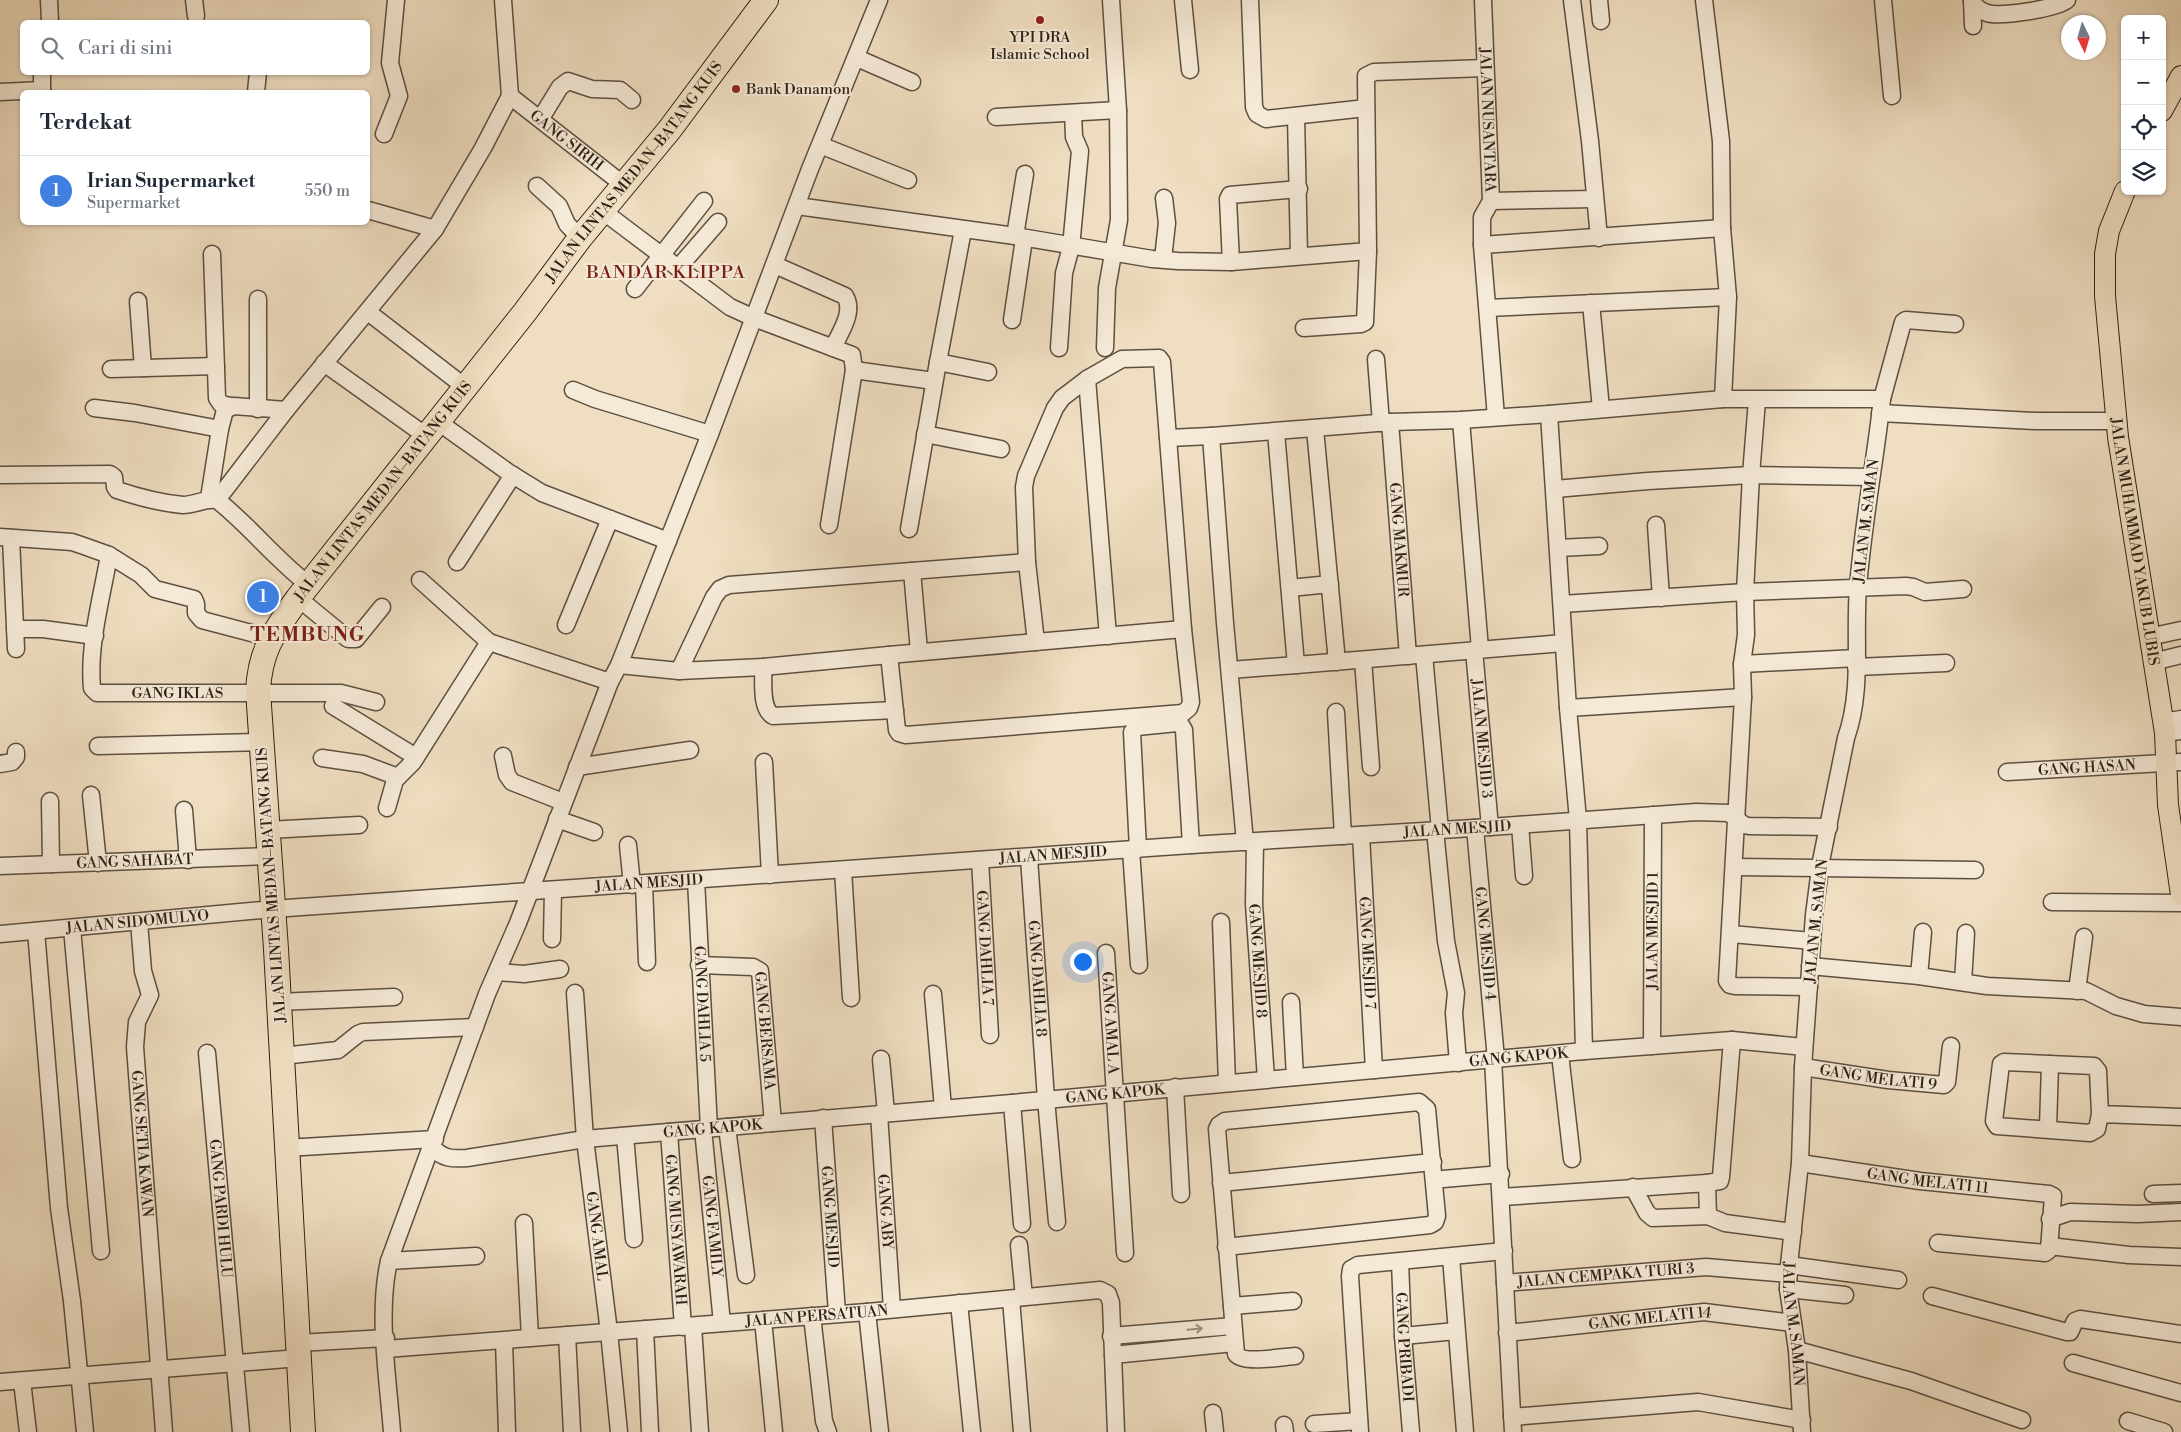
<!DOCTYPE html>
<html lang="id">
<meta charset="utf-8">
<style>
body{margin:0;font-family:"Libre Bodoni",serif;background:#f6f6f7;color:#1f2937}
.controls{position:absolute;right:15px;top:15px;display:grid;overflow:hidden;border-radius:8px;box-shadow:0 1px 4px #0004}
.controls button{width:45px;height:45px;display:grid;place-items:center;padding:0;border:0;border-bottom:1px solid #e0e1e3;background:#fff;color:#1f2937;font:25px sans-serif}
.compass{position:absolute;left:2061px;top:15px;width:45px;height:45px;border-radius:50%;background:#fff;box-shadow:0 1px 4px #0004;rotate:175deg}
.you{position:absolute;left:1082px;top:961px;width:18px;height:18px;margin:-12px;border:4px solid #fff;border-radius:50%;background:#1a73e8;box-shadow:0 0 0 8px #1a73e833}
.badge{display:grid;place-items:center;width:32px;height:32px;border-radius:50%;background:#0f766e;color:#fff;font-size:16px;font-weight:700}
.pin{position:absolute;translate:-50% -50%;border:2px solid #fff;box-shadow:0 1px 5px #0006}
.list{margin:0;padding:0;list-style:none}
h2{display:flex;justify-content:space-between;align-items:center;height:65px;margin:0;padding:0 20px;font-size:21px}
h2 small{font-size:16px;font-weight:400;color:#747a83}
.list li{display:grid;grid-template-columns:32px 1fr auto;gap:15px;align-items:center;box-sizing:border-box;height:70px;padding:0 20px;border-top:1px solid #e0e1e3}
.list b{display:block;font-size:19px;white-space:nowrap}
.list p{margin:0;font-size:16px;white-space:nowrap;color:#747a83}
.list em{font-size:16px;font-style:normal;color:#747a83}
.icon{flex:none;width:28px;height:28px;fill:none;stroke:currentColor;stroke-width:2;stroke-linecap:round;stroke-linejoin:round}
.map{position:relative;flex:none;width:2181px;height:1432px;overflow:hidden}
.search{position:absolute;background:#fff;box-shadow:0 1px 4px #0004;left:20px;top:20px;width:350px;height:55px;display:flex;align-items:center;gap:12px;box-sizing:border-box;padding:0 18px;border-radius:8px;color:#747a83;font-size:19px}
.panel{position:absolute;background:#fff;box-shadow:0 1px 4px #0004;left:20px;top:90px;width:350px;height:135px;border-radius:8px}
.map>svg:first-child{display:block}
</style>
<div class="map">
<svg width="2181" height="1432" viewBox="0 0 2181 1432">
<rect width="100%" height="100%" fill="#efdec1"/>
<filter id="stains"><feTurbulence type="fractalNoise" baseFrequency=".004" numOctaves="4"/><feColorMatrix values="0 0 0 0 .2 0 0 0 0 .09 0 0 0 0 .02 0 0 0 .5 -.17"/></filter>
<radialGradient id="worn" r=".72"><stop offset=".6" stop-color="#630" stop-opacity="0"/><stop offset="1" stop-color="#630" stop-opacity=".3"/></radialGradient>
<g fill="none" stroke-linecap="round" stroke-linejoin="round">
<defs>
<g id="minor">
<path d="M49,0L50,22"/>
<path d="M194,0L196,16"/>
<path d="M1183,0L1190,70"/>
<path d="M1250,0L1254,107L1257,114L1266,119L1366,108"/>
<path id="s1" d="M1483,0L1491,201L1482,217V245L1496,417"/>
<path d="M1572,0L1590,141L1599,238"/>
<path d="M1599,0L1601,21"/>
<path d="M1704,0L1721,141L1722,228L1728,297L1723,399"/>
<path d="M1883,0L1892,96"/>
<path d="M1972,0L1973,26"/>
<path d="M1972,1C1975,7 1980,11 1987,13C2001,17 2055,9 2067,0"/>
<path d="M857,58L912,82"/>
<path d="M42,72V92"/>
<path d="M0,92L42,90"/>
<path d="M256,92L258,72"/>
<path id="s2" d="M510,96L625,186"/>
<path d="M1296,116L1299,255"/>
<path d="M996,117L1118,110"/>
<path d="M541,118L560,87L568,81L592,89L620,90L632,100"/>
<path d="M384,134L399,96L390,63L396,0"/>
<path d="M820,145L908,180"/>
<path d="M537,186L559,206L567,224L580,238"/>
<path d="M1491,201L1594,199"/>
<path d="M797,206L1015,236L1152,259L1178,261L1231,262L1368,251L1366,76L1374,72L1485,68"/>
<path d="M368,210L435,229"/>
<path d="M604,212L730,307L754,318L852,355L854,370L829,525"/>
<path d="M1015,236L1025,174"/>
<path d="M1482,245L1722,228"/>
<path d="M212,254L217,398L221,404L231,406"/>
<path d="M1163,259L1167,223L1164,198"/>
<path d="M1231,262L1228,199L1230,195L1299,189"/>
<path d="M775,265L845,296C855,312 840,332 833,348"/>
<path d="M678,268L718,222"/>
<path d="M635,289L704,201"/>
<path d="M138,301L143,368"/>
<path d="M1591,303L1601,409"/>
<path d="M1488,308L1728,297"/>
<path d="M368,312L465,387"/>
<path d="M1012,320L1024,239"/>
<path d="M1304,328L1361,324L1365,322L1368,251"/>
<path d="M1059,348L1064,273L1071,247L1080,151L1074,137L1073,113"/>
<path d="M1105,348L1107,288L1119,220L1118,110L1111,0"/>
<path d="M1376,359L1381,423"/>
<path d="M938,362L988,372"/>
<path d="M324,363L426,436"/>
<path d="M111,369L216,366"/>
<path d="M854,370L934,381"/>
<path d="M1087,379L1108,636"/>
<path d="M573,390L595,399L710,434"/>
<path d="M1882,399L1903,322L1906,320L1955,324"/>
<path d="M1757,400L1751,475L1745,592L1746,635L1742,664L1743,697L1727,981L1730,985L1735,986L1809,987"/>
<path d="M94,408L135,413L220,429"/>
<path d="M258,409V299"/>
<path d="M1880,413L2036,421H2116"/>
<path d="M1549,414L1568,708L1578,820L1584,1051"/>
<path d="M1461,420L1480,649"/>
<path d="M437,421L508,472L542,493L668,541"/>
<path id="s3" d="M1390,422L1408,656"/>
<path d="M1315,429L1337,662"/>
<path d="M1276,432L1296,665L1563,643"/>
<path d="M925,434L1001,449"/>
<path d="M1168,438L1211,436"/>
<path d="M0,475L110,474L114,477L115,487L117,490C138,497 161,503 183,505C195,505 205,498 217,500"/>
<path d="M1555,489L1648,481L1751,475L1871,477"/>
<path d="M209,498L220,429L225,410L234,406L286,410"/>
<path d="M217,500L286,410L435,229L483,148L510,96L503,0"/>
<path d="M217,500C250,526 275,559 309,585"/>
<path d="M1656,525L1661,598"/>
<path d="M909,529L938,362L963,230"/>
<path d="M0,537L72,542L81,545L109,555L141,575L155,589L194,599L196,604V613L202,620L270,638"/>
<path d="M11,538L16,649"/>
<path d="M1558,548L1599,546"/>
<path id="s4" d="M109,555C102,597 88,644 92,688L97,693H341L376,702"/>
<path d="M457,562L513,475"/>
<path d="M912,571L919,651"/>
<path d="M420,580L489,642"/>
<path d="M1290,588L1330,584"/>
<path d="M298,598L348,639H356L382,607"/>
<path d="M1562,604L1745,592L1906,586L1913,587L1925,592L1963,589"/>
<path d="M566,625L610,519"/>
<path d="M15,629H43L95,636"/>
<path d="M2149,637L2181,630"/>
<path id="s5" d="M1474,650L1490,827"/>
<path d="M889,655L1183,629"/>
<path d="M1424,655L1440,830"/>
<path d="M1363,660L1371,767"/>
<path d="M2153,662L2181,655"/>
<path d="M1742,664L1857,658"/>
<path d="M619,665L679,671L763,667L889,655L897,730L899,733L906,735L1183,713L1189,708L1191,702L1183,629L1162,362L1159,358L1122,359L1087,379L1062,398L1055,408L1026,476L1024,487L1027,562L1036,642"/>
<path d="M763,667C764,681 760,708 773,716L895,710"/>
<path d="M1856,667L1946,663"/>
<path d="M1230,670L1296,665"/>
<path d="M679,671L714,597L720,589L729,585L1027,562"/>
<path d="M333,706L416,757"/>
<path d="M1568,708L1743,697"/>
<path d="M1336,712L1343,836"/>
<path d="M2163,722L2181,719"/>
<path d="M2165,733L2181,731"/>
<path d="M98,746L261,742"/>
<path d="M503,756L507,775L512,782L563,802"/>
<path d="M322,758L363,764L398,777"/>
<path d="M764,762L770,875"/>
<path d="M0,764L12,762L16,757V752"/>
<path d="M577,767L690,750"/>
<path id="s6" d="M2007,772L2181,762"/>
<path d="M91,795L98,863"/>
<path d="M50,801L51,864"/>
<path d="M387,808L395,780L413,762L489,642L610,682"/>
<path d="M184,810L188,860"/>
<path d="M557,819L594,832"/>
<path d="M1520,825L1524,876"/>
<path id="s7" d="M1475,828L1496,1059"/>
<path d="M268,830L359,825"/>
<path d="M1435,830L1446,941L1456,993L1454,1013L1458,1063"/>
<path id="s8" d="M1361,835L1374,1070"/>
<path id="s9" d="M1245,842L1225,623L1211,436L1390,422L1461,420L1549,414L1723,399H1882C1875,462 1863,524 1858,587C1854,638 1863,690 1846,738L1821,861L1814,915L1803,1067L1800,1163L1789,1265L1788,1289L1797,1350L1802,1432"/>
<path id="s10" d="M1255,842L1254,904L1266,1079"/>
<path d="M628,845L632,885"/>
<path d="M1138,849L1132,732L1137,727L1177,723L1181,725L1184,730L1191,845"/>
<path d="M1131,850L1139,965"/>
<path id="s11" d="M1029,858L1046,1099L1057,1222"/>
<path id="s12" d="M980,860L990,1035"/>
<path id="s13" d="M0,866L270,856"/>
<path d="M1734,867L1975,870"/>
<path d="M843,870L851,998"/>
<path id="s14" d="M696,880L709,1128"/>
<path d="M644,884L647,962"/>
<path d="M2052,902L2181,903"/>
<path id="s15" d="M139,922L143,971L150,995L137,1022L135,1047L164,1432"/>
<path d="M1221,922L1227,1083"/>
<path d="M72,928L101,1251"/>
<path d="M36,931L59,1208L72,1301L85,1432"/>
<path id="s16" d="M0,934L273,909L1191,845L1490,827L1696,812L1729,813L1744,825L1749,826L1829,827"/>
<path d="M1731,934L1812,941"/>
<path d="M552,939L553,890"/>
<path id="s17" d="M1106,953L1125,1253"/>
<path id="s18" d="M699,965L753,967L760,971L773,1123"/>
<path d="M1810,966L1919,976L1987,986L2086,991L2116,1006L2144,1014L2181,1017"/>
<path d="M497,972L524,974L560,969"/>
<path d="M1919,976L1923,932"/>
<path d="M1963,982L1966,933"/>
<path d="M2077,991L2084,937"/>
<path id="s19" d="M575,993L585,1139L609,1332L619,1432"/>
<path d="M933,994L943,1108"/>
<path d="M278,1002L394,997"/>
<path d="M1291,1002L1295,1077"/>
<path id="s20" d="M1652,1046L1653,815"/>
<path id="s21" d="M207,1053L241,1432"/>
<path d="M1560,1054L1572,1159"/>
<path d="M282,1056L338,1050L358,1034L363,1032L475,1027"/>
<path d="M881,1059L886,1113"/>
<path d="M1493,1059L1513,1432"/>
<path id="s22" d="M1803,1067L1888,1080L1944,1085L1947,1082L1951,1046"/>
<path d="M1175,1087L1181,1194"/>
<path d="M1012,1103L1022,1224"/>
<path id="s23" d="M879,1114L892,1309"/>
<path d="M2100,1114L2097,1129L2090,1133L1997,1126L1994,1121L2001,1064L2004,1062L2094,1066L2098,1071L2100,1114L2181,1117"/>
<path id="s24" d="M823,1118L837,1313"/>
<path d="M727,1127L746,1275"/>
<path d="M2048,1128L2050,1064"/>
<path id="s25" d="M703,1129L722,1323"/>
<path id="s26" d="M669,1132L683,1327"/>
<path d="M625,1136L634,1239"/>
<path id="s27" d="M432,1147C443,1159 452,1159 467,1158L585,1139L1012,1103L1584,1051L1732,1040L1804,1047"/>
<path d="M286,1148L435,1139"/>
<path id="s28" d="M1800,1163L1920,1181L2049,1194L2053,1196L2049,1250L2045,1253L1938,1243"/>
<path d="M1443,1179L1501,1174"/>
<path d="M1221,1183L1433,1162"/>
<path d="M1707,1183L1720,1181L1721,1177L1732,1040"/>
<path d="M1633,1187L1647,1213L1653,1218L1708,1216L1725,1223L1793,1232"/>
<path d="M2153,1194L2181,1193"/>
<path d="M1502,1197L1707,1183L1708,1216"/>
<path d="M2050,1219L2070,1212L2138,1214L2181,1212"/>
<path d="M524,1223L530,1338"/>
<path d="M1019,1245L1024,1297"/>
<path d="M2049,1246L2129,1255L2181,1257"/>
<path d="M1226,1247L1430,1225L1435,1222L1437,1216L1427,1109L1419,1102L1225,1121L1219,1125L1217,1129L1236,1354C1243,1364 1282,1357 1295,1356"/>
<path d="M1451,1257L1465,1432"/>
<path d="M389,1261L476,1256"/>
<path id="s29" d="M1400,1262L1403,1336L1411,1432"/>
<path d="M1789,1265L1898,1280"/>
<path id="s30" d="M1505,1283L1706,1267L1789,1274"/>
<path d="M1788,1289L1845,1295"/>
<path d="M1932,1296L2067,1332H2070L2075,1321L2080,1319L2181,1334"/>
<path d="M1011,1299L1022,1432"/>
<path d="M959,1303L972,1432"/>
<path d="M1232,1306L1293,1301"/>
<path d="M867,1312L880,1432"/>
<path d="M812,1316L824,1421L828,1432"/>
<path d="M763,1320L774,1432"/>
<path d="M693,1326L700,1432"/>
<path d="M645,1329L650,1432"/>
<path id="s31" d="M1507,1333L1704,1312L1793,1323"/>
<path d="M567,1335L572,1432"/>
<path d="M1111,1336L1233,1326"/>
<path d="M1403,1336L1456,1331"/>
<path d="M504,1341L507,1432"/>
<path d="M298,1343L386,1338"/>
<path id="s32" d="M386,1349L867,1312L1100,1290L1108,1294L1111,1303L1116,1432"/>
<path d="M1797,1350L1911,1381L2022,1420"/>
<path d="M1113,1355L1234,1343"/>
<path d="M2073,1363L2181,1393"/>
<path d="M22,1381L28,1432"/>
<path d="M0,1382L299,1358"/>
<path d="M1213,1413L1215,1432"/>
<path d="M1512,1417L1698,1402L1802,1420"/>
<path d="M2128,1421L2164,1432"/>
<path d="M1314,1424L1359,1421"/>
<path d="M1284,1425L1285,1432"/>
<path d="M392,1432C388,1378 377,1314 389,1261L487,994L518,923L610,682L619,665L710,434L810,169L879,0"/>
<path d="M1360,1432L1350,1276L1351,1269L1358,1265L1504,1251"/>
</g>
<g id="major">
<path d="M2162,111L2181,76"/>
<path id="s33" d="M2125,191L2109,231L2105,254V296L2118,437L2165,733L2168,805L2181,895"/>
</g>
<g id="highway">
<path id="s34" d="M303,1432L276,949L258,691C260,649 275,631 298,598L525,312L580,238L670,129L766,0"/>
</g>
</defs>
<!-- minor casing -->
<use href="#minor" stroke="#5d4f42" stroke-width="19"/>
<!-- major casing -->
<use href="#major" stroke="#2c1f17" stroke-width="22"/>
<!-- highway casing -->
<use href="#highway" stroke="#2c1f17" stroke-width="26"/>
<!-- minor -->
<use href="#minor" stroke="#f5ead7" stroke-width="16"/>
<!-- major -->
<use href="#major" stroke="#efdec1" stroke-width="20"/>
<!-- highway -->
<use href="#highway" stroke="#efdec1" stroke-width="24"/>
</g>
<!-- one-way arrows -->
<defs><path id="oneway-shaft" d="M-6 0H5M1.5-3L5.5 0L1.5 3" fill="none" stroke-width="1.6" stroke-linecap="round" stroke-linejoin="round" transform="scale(1.25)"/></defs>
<use stroke="#9b8f81" href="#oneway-shaft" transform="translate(1195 1329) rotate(-5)"/>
<!-- markers -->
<g fill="#8f2418" stroke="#f5ead7" stroke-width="2">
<circle cx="1040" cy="20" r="5"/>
<circle cx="736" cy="89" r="5"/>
</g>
<g text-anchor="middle" stroke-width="4" stroke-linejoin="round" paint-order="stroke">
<!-- poi labels -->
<g font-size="15" fill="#2c1f17" stroke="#f5ead7">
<text x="1040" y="42">YPI DRA<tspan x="1040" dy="17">Islamic School</tspan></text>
<text x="746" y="94" text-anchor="start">Bank Danamon</text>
</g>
<!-- street labels -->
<g font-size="15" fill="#2c1f17" stroke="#f5ead7">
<text dy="5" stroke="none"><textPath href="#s1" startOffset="120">JALAN NUSANTARA</textPath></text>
<text dy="5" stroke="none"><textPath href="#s2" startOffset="72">GANG SIRIH</textPath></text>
<text dy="5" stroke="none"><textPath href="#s34" startOffset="1388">JALAN LINTAS MEDAN–BATANG KUIS</textPath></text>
<text dy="5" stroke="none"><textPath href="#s34" startOffset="982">JALAN LINTAS MEDAN–BATANG KUIS</textPath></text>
<text transform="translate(1866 521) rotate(-83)" y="5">JALAN M. SAMAN</text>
<text dy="5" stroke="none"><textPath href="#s3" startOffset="118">GANG MAKMUR</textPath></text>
<text dy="5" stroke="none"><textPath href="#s33" startOffset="356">JALAN MUHAMMAD YAKUB LUBIS</textPath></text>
<text dy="5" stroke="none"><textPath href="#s4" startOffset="222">GANG IKLAS</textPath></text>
<text dy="5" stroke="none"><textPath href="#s5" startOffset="89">JALAN MESJID 3</textPath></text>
<text dy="5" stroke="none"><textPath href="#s6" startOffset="80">GANG HASAN</textPath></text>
<text dy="5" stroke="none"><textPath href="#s16" startOffset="1461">JALAN MESJID</textPath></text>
<text dy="5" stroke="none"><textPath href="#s16" startOffset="1056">JALAN MESJID</textPath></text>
<text dy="5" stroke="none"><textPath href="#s13" startOffset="135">GANG SAHABAT</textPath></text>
<text dy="5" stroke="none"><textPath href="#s16" startOffset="651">JALAN MESJID</textPath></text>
<text transform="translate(271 885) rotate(-94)" y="5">JALAN LINTAS MEDAN–BATANG KUIS</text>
<text transform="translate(1816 921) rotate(-84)" y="5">JALAN M. SAMAN</text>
<text dy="5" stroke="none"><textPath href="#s16" startOffset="138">JALAN SIDOMULYO</textPath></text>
<text dy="5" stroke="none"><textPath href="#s20" startOffset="115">JALAN MESJID 1</textPath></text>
<text dy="5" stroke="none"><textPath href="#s7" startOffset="116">GANG MESJID 4</textPath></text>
<text dy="5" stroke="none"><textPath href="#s12" startOffset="88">GANG DAHLIA 7</textPath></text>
<text dy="5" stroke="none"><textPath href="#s8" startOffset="118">GANG MESJID 7</textPath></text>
<text dy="5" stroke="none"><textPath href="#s10" startOffset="119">GANG MESJID 8</textPath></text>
<text dy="5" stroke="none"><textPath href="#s11" startOffset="121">GANG DAHLIA 8</textPath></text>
<text dy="5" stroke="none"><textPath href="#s14" startOffset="124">GANG DAHLIA 5</textPath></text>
<text dy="5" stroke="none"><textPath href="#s17" startOffset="70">GANG AMAL A</textPath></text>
<text dy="5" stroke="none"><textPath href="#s18" startOffset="122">GANG BERSAMA</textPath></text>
<text dy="5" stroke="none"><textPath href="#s27" startOffset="1095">GANG KAPOK</textPath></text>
<text dy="5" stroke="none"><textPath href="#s22" startOffset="76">GANG MELATI 9</textPath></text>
<text dy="5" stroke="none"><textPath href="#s27" startOffset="690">GANG KAPOK</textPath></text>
<text dy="5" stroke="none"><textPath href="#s27" startOffset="286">GANG KAPOK</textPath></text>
<text dy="5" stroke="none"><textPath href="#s15" startOffset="226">GANG SETIA KAWAN</textPath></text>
<text dy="5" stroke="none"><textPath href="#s28" startOffset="129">GANG MELATI 11</textPath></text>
<text dy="5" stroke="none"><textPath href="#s21" startOffset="156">GANG PARDI HULU</textPath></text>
<text dy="5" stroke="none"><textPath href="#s23" startOffset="98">GANG ABY</textPath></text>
<text dy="5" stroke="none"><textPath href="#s24" startOffset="99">GANG MESJID</textPath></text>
<text dy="5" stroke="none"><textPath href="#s25" startOffset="98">GANG FAMILY</textPath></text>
<text dy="5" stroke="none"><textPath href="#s26" startOffset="98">GANG MUSYAWARAH</textPath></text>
<text dy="5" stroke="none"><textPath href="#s19" startOffset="244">GANG AMAL</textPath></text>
<text dy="5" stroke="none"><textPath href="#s30" startOffset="101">JALAN CEMPAKA TURI 3</textPath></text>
<text dy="5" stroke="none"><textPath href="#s32" startOffset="432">JALAN PERSATUAN</textPath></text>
<text dy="5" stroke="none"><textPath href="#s31" startOffset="144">GANG MELATI 14</textPath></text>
<text dy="5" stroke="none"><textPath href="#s9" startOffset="2012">JALAN M. SAMAN</textPath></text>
<text dy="5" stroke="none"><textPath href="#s29" startOffset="85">GANG PRIBADI</textPath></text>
</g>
<!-- quarter labels -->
<g font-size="18" letter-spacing="1" fill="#7a1f14" stroke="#f5ead7">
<text x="666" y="278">BANDAR KLIPPA</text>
</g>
<!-- district labels -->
<g font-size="20" font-weight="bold" letter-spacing="1" fill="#7a1f14" stroke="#f5ead7">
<text x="308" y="641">TEMBUNG</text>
</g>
</g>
<rect width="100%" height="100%" filter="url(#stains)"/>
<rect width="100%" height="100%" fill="url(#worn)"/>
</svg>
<div class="controls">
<button>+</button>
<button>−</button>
<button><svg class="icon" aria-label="locate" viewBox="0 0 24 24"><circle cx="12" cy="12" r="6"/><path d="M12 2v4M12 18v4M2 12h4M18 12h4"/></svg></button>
<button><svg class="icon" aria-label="layers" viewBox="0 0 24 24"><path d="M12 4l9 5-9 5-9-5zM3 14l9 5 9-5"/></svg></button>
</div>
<svg class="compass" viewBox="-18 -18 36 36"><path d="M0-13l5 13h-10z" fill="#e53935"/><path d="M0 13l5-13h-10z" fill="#747a83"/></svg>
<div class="you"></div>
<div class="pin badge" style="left:263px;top:597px;background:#3f7fe0">1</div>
<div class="search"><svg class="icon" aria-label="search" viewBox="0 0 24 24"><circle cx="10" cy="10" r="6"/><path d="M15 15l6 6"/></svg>Cari di sini</div>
<section class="panel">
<h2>Terdekat<small></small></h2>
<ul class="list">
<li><span class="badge" style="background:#3f7fe0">1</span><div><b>Irian Supermarket</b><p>Supermarket</p></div><em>550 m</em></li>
</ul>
</section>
</div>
